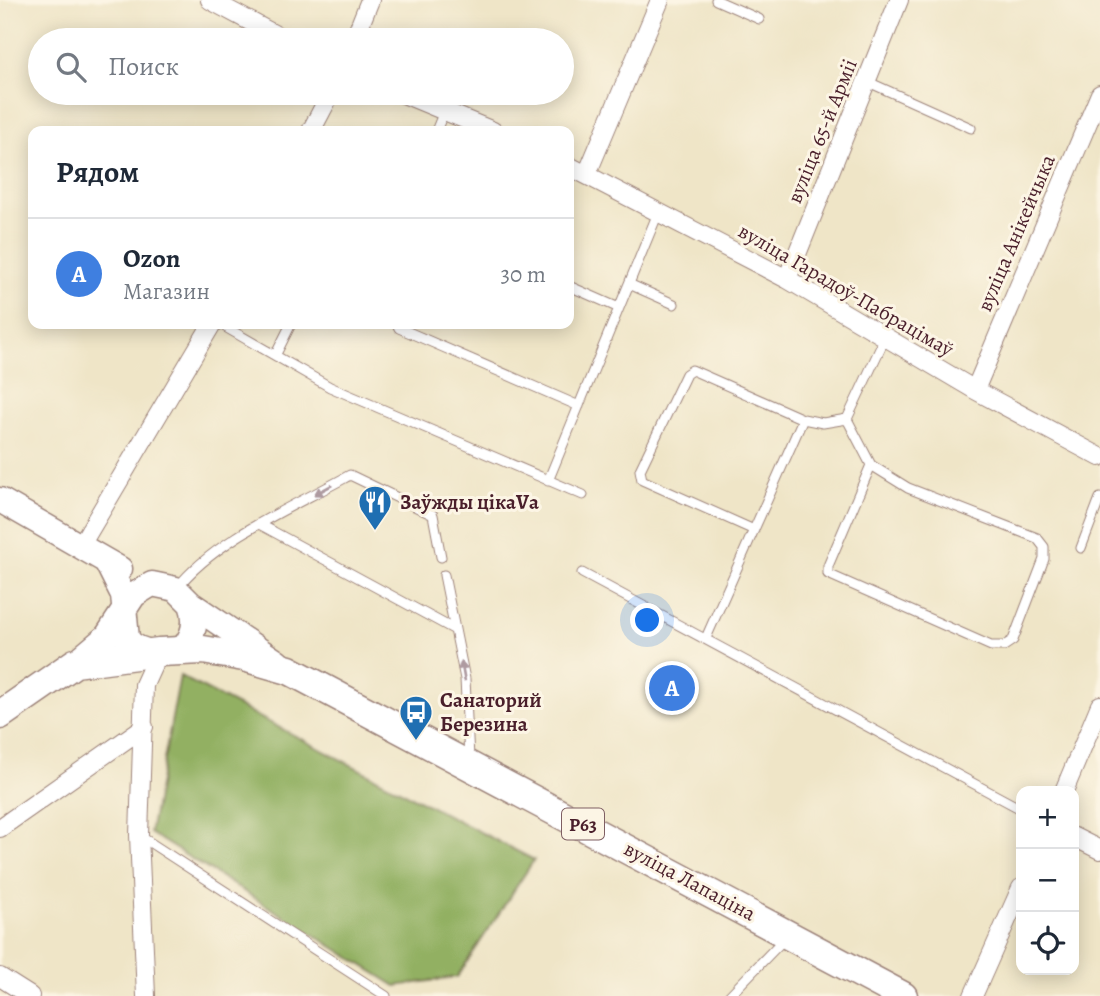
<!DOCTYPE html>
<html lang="ru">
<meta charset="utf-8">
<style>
body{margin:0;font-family:Alegreya,serif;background:#f2f2f3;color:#1f2937}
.controls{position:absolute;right:21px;bottom:21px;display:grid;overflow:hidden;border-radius:14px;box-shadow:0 4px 18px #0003}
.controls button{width:63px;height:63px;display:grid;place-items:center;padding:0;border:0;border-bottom:2px solid #e0e1e3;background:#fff;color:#1f2937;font:35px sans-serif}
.you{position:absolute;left:648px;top:621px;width:24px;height:24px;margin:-18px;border:5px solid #fff;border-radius:50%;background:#1a73e8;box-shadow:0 0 0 10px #1a73e833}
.badge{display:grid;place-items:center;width:46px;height:46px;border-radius:50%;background:#1a73e8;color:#fff;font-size:23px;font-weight:700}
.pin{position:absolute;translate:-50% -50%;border:4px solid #fff;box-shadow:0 2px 7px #0006}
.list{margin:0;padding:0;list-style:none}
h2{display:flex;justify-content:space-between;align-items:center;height:91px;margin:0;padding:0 28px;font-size:30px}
h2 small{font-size:23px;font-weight:400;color:#747a83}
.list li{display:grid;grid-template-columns:46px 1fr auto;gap:21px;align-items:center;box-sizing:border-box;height:112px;padding:0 28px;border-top:2px solid #e0e1e3}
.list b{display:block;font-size:26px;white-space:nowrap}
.list p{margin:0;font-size:23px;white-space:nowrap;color:#747a83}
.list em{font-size:23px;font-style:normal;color:#747a83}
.icon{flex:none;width:38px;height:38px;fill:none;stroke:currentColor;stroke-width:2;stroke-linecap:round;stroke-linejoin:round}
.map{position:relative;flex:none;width:1100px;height:996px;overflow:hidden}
.search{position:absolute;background:#fff;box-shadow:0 4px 18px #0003;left:28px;top:28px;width:546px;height:77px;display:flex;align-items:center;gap:18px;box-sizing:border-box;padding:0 24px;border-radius:38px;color:#747a83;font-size:26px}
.panel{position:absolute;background:#fff;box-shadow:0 4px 18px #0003;left:28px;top:126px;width:546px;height:203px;border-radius:14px}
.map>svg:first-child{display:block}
</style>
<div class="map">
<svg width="1100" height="996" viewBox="0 0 1100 996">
<rect width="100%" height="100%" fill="#fcf5e5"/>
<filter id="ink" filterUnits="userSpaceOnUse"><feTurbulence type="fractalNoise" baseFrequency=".0143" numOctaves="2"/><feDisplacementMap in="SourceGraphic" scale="14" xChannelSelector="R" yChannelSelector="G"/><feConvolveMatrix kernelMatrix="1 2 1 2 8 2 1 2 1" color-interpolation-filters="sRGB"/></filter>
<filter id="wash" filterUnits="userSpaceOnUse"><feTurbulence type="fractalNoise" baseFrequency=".00686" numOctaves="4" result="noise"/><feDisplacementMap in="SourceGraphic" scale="28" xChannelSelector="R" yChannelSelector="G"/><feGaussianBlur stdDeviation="1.57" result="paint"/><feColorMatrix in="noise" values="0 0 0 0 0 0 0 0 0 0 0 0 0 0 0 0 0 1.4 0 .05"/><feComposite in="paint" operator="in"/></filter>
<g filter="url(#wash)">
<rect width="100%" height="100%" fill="#efe5c7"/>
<!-- forest -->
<path fill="#92b062" stroke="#6e6846" stroke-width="2" d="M180,676L534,860L457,977L396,986L150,833Z"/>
</g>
<g filter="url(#ink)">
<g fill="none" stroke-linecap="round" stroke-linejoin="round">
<defs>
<path id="lane" d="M716,0L759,19
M866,81L971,128
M436,131L445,109
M629,284L674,304
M569,286L619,308
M220,324L330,387L583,495
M397,324L399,328L579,406
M276,354L291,324
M871,465L908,488L1037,538L1044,547V559L1013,640L1004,646H991L828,574V566Z
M871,465L847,419L885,338
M548,481L658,213
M261,525L455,630
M754,530L642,480L640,470L686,374L692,370L803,419
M1081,548L1100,498
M582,573L1021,809
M444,575L465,679L469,758
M176,589C216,538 295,506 350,475L433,515L441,557
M706,638L803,419L823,423L847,419
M140,836L386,996
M729,996L785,938"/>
<path id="street" d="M210,0L285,40
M354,40L370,0
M401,93L493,131
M311,131L331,93
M569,166L787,279L975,390L1100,457
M587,174L660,0
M787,279L899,0
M975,390L1100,94
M81,545L212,324
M1064,791L1100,705
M0,828L144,727
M1074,837L1100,850
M0,977L30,996
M146,996L139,835L144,685L159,652
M973,996L1021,888"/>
<path id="secondary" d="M0,500L120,569
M107,563L123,595L127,639C139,655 167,655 184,647C195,634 197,620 191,604
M75,663L107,636L134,595L152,584L176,589L191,604L277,662"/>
<path id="primary" d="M0,715L75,663L159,652L203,650L244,657L289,670L903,996"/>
</defs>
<!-- lane casing -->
<use href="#lane" stroke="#9c8279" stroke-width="11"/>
<!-- street casing -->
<use href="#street" stroke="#9c8279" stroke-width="20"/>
<!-- secondary casing -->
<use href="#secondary" stroke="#9c8279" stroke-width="27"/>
<!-- primary casing -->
<use href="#primary" stroke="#9c8279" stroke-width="31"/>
<!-- lane -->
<use href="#lane" stroke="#fff" stroke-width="9"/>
<!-- street -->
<use href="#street" stroke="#fff" stroke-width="18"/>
<!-- secondary -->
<use href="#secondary" stroke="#fff" stroke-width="24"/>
<!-- primary -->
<use href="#primary" stroke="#fff" stroke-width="28"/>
</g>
<!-- one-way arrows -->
<defs><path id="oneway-solid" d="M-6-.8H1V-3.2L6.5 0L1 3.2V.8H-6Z" transform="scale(1.75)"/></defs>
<g fill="#ae9aa0">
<use href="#oneway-solid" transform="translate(323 490) rotate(151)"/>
<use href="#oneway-solid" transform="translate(463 671) rotate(-100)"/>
</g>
</g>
<!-- icons -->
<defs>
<symbol id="restaurant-pin" viewBox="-11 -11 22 30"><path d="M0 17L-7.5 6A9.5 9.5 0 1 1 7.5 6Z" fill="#1f6fb2" stroke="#fcf5e5"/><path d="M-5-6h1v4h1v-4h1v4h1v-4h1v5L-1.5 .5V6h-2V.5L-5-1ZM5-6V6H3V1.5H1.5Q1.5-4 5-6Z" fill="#fff"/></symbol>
<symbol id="bus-pin" viewBox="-11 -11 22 30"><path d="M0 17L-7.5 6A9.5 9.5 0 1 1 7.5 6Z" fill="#1f6fb2" stroke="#fcf5e5"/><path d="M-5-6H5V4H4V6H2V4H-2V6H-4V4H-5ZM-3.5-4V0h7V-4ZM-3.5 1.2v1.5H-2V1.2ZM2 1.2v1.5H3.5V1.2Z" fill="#fff"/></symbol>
</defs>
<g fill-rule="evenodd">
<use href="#restaurant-pin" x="356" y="483" width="38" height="52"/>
<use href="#bus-pin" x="397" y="693" width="38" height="52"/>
</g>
<g text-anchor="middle" stroke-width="6" stroke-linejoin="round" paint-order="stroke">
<!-- shield labels -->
<rect fill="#fcf5e5" stroke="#7f5f63" stroke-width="2" x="562" y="808.5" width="42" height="31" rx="5"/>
<g font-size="19" font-weight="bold" fill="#4a1f2b">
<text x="583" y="831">Р63</text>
</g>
<!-- street labels -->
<g font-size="21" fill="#4a1f2b" stroke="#fcf5e5">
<text transform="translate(822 131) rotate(-68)" y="7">вуліца 65-й Арміі</text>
<text transform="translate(1016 233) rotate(-67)" y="7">вуліца Анікейчыка</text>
<text transform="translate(846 290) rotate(30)" y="7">вуліца Гарадоў-Пабрацімаў</text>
<text transform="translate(690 881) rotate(28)" y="7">вуліца Лапаціна</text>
</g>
<!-- poi labels -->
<g font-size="21" font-weight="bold" fill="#4a1f2b" stroke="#fcf5e5" text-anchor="start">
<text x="400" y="509">Заўжды цікаVа</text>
<text x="440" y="707">Санаторий<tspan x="440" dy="24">Березина</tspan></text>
</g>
</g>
</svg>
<div class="controls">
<button>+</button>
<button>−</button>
<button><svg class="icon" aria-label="locate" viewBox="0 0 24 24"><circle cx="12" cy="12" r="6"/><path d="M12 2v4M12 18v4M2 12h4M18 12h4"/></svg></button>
</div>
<div class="you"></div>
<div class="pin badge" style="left:672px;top:688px;background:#3f7fe0">A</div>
<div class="search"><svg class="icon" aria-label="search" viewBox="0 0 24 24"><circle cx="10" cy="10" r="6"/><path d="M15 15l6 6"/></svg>Поиск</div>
<section class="panel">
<h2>Рядом<small></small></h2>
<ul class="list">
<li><span class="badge" style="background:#3f7fe0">A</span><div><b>Ozon</b><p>Магазин</p></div><em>30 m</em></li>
</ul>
</section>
</div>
